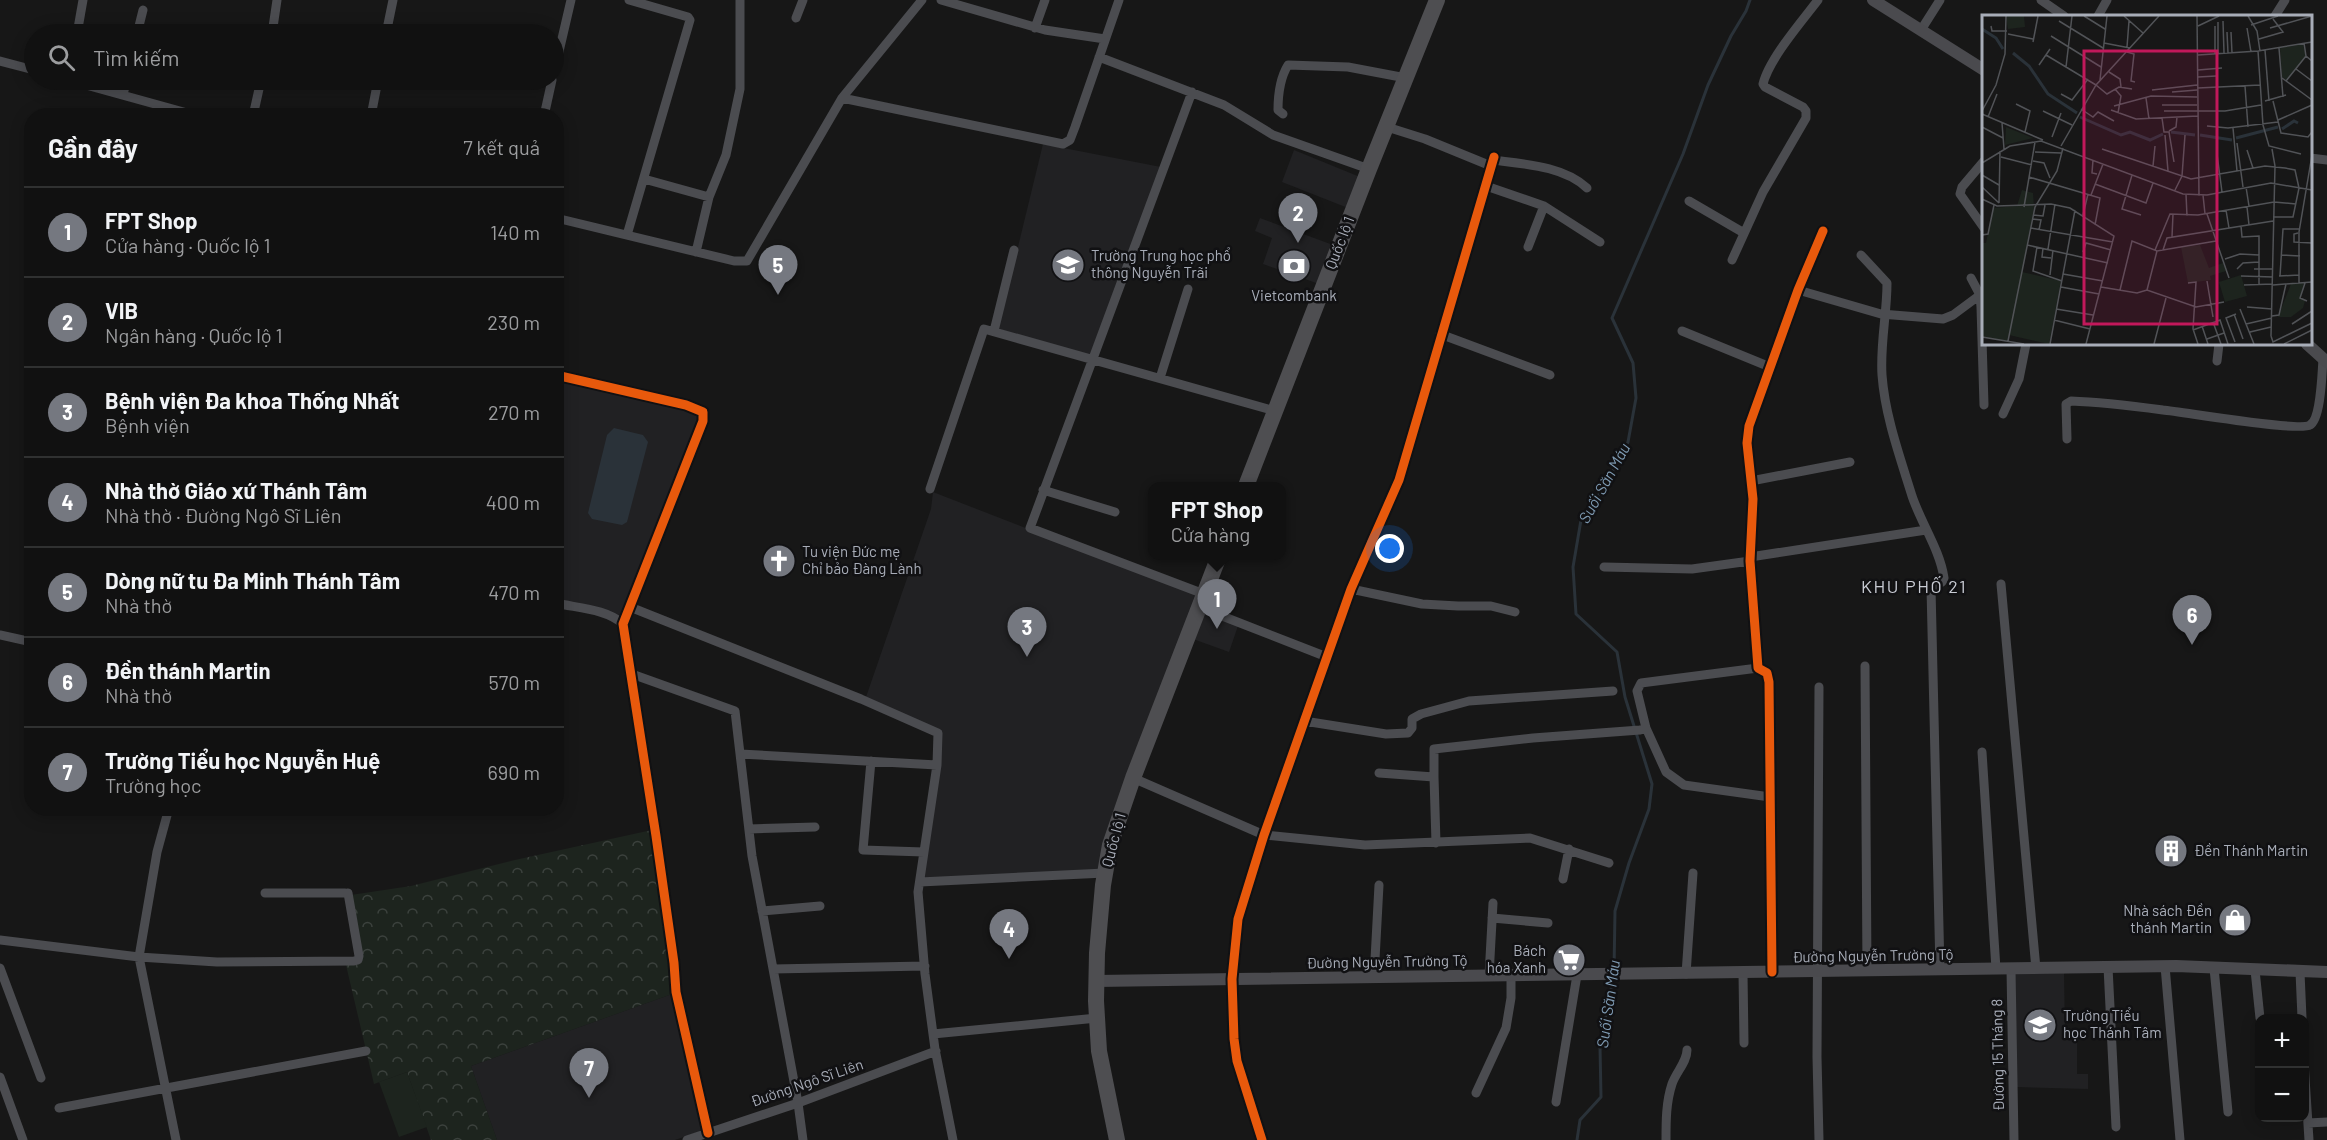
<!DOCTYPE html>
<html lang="vi">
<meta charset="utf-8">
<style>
body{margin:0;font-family:Barlow,sans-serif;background:#1a1a1a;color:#f1f3f6}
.controls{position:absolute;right:18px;bottom:18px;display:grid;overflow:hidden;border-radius:12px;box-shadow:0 3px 15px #0003}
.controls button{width:54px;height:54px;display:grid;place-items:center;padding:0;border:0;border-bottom:2px solid #303131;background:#111;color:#f1f3f6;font:30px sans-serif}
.you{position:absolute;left:1390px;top:549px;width:21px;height:21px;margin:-15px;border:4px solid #fff;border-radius:50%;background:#1a73e8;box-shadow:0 0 0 9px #1a73e833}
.badge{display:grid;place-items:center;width:39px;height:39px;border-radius:50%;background:#757880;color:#fff;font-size:20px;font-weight:700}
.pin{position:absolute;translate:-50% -50px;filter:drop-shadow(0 2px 3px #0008)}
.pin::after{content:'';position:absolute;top:32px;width:21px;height:18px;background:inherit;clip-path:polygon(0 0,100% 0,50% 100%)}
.popup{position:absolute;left:1148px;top:482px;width:138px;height:78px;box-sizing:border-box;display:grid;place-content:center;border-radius:12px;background:#111;filter:drop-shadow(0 2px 4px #0005);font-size:20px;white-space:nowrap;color:#9c9d9f}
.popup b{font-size:22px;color:#f1f3f6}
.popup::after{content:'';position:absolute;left:50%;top:100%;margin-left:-12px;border:12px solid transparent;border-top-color:#111}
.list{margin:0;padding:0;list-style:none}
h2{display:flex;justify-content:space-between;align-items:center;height:78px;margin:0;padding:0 24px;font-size:26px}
h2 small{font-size:20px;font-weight:400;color:#9c9d9f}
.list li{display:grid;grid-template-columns:39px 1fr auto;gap:18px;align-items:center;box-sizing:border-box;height:90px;padding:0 24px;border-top:2px solid #303131}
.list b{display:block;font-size:22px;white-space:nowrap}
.list p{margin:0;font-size:20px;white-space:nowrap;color:#9c9d9f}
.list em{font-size:20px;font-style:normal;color:#9c9d9f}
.icon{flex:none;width:33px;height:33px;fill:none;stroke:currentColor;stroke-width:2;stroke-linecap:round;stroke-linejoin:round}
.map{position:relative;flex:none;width:2327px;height:1140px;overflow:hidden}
.search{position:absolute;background:#111;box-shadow:0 3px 15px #0003;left:24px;top:24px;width:540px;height:66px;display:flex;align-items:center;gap:15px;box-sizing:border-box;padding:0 21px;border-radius:33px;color:#9c9d9f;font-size:22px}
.panel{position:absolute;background:#111;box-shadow:0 3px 15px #0003;left:24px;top:108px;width:540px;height:708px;border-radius:24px}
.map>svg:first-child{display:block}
</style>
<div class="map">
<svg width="2327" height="1140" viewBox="0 0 2327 1140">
<defs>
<pattern id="forest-crowns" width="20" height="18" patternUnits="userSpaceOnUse" patternTransform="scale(1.5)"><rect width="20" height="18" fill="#1d241e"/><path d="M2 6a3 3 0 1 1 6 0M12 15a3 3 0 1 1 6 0" fill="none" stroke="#3b413d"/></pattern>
</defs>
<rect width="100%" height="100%" fill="#171717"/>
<!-- built -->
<path fill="#212123" d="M1043,144L1161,167L1090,355L998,329Z
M1294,150L1360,177L1348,208L1282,182Z
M1260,218L1333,245L1319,284L1263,264L1272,238L1255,231Z
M557,378L699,414L700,421L621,619L557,599Z
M933,492L1198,595L1100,870L923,878L941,732L866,697L931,509Z
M1203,612L1238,626L1229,652L1193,639Z
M2064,973L2065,1032L2077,1033V1074H2088V1089L2017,1087L2015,974Z
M672,994L704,1130L675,1140H497L471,1066Z"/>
<!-- forest -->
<path fill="url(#forest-crowns)" d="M652,830L671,964L672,994L471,1066L497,1140H431L407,1072L374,1084L346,965L360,962L351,895L411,886L515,860Z"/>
<!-- green -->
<path fill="#1d241e" d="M407,1072L427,1127L399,1137L379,1082Z"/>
<!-- water -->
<path fill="#2a3239" d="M614,428L643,435L648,442L627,522L622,525L592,519L588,513L607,435Z"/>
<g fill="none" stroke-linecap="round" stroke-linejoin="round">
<!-- stream -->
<path stroke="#2a3239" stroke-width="3" d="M1614,971L1615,911L1629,863L1649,809L1652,784L1625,697L1617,652L1576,614L1573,567L1581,520L1605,486L1628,442L1636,398L1633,363L1612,318L1683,154L1708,85L1731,36L1746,11L1750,0
M1577,1140L1580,1120L1601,1097L1600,1047L1613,978"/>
<!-- street -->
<path stroke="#4b4c50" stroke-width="9" d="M941,0L1045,30L1105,39
M2041,0L2064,16
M2098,16L2107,0
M2275,16L2285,0
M796,18L803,0
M1035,28L1045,0
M1921,30L1940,0
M77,34L83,0
M137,34L143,10
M272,34L277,0
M386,34L393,0
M1099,57L1224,105L1273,135L1369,169
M0,61L34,70
M554,73L571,0
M68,80L198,116
M1192,92L1030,528L1204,594
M123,94L127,80
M842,98L1063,144L1070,140L1075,127L1119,0
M1283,114L1278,110C1278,95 1280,78 1288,65L1348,67L1406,78
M253,116L261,80
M371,116L378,80
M544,116L552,80
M1387,127L1425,139L1491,166
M2310,158L2327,160
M1493,160C1524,164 1564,166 1587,188
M1984,161L1962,187L1960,194L1984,228
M644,179L709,197
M1486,186L1544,206L1600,242
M1689,201L1744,233
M556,218L734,261H747L842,98L922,0
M627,235L690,20L688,17L629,0
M1528,247L1544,206
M696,252L709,197L726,155L740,89V0
M1861,255L1887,283C1887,314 1880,344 1882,375C1885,416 1900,457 1912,496C1921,523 1940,550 1944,578L1942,582L1931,588L1940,970
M1732,260L1763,192L1806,118V111L1803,107L1765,87L1763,84C1769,59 1802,21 1818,0
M1971,278L1980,295L1981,307L1984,405
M1798,290L1881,314L1943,319L1953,315L1984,292
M994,331L1014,250
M1682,331L1770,367
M1440,334L1550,375
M2217,361L2219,344
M556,375L686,405L703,412V421L623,624L656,836L674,963L676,992L708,1133
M1160,378L1188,289
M2003,414L2019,379L2026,344
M2067,439L2066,404L2071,401C2101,402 2133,406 2163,410C2184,412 2299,432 2310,425C2321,419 2322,372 2323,359
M1751,481L1850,462
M930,489L984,329L1275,411
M1043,490L1115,512
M1750,557L1926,530
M1604,567L1692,569L1750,561
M2001,584L2036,969
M1351,589L1422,604L1458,606H1491L1515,612
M556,603C577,608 607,609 623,624
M630,607L861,699L938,733L937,765L918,892L925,974L935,1049L953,1140
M1199,607L1327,657
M0,635L32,642
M1865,666L1867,971
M629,673L735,711L752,856L798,1103L803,1140
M1819,687L1817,1057L1819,1140
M1304,721L1386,734L1408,733L1412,728V719L1421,714L1469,701L1613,691
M1646,728L1666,772L1684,785L1770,797
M1982,752L1996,969
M740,754L937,765
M871,761L863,850L924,852
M1379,773L1434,777V749L1533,738L1640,730L1646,728L1637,691L1641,683L1758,668
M1434,777L1436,843
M1133,778L1264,835L1365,845L1530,838L1609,863
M169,808L157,852L139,957L176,1140
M749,829L815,827
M1563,879L1569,849
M920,882L1105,873
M265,893H345
M762,911L820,906
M1492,918L1548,923
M0,940L139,957L217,962L354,961L358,960L359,956L348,893
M2165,966L2180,1140
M2108,967L2116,1127
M0,968L41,1078
M2214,968L2228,1112
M773,969L925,966
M2011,969L2014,1140
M2255,970L2260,1018
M1772,972L1769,682L1767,673L1758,668L1750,561L1753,499L1747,443L1749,426L1798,290L1823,231
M2300,972L2302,1018
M1743,973L1744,1043
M1686,974L1693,873
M1489,976L1493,903
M1374,978L1379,885
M933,1034L1097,1018
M2304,1062L2309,1140
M0,1077L23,1140
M1476,1093L1506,1028L1511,998V975
M1556,1102L1577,975
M59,1108L366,1051
M2308,1123L2327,1122
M687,1140L798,1103L936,1051
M1262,1140L1237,1061L1234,1039L1232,979L1238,919L1264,835L1351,589L1399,480L1494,157
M1666,1140C1666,1121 1666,1102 1672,1084C1676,1072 1687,1062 1687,1050"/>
<!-- secondary -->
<path stroke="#4a4a4e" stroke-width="12" d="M1873,0L1984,70
M2307,344L2327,362
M1096,981L2176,966L2327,972"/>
<!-- highway -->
<path stroke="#4e4e51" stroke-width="16" d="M1246,486L1369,169L1437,0
M1117,1140L1099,1051L1096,1001L1097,953L1103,885L1110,845L1133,778L1219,556"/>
<defs>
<path id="cycleway" d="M556,375L686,405L703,412V421L623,624L656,836L674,963L676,992L708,1133
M1772,972L1769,682L1767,673L1758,668L1750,561L1753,499L1747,443L1749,426L1798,290L1823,231
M1262,1140L1237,1061L1234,1039L1232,979L1238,919L1264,835L1351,589L1399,480L1494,157"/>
</defs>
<!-- cycleway casing -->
<use href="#cycleway" stroke="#111113" stroke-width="13"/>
<!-- cycleway -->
<use href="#cycleway" stroke="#e8590c" stroke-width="9"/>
</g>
<!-- icons -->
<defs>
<symbol id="school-disc" viewBox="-11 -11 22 22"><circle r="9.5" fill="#757880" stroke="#111113"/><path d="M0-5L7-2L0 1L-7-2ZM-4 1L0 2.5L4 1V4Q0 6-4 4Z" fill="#fff"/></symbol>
<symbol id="bank-disc" viewBox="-11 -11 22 22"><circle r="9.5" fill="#757880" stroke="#111113"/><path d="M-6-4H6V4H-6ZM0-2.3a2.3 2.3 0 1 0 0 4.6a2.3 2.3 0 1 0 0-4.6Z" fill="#fff"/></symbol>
<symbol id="church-disc" viewBox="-11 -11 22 22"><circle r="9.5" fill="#757880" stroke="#111113"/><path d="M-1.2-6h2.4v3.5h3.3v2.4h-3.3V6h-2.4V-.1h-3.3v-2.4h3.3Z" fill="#fff"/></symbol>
<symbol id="building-disc" viewBox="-11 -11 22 22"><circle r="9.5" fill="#757880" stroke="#111113"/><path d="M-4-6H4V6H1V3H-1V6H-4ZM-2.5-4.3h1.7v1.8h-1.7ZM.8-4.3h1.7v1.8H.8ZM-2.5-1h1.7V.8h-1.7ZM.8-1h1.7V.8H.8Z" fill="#fff"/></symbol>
<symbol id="shop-disc" viewBox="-11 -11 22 22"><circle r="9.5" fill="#757880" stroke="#111113"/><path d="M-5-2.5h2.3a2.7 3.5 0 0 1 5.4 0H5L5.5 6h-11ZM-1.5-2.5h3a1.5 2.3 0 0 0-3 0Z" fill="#fff"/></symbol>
<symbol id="supermarket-disc" viewBox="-11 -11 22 22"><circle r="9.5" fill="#757880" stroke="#111113"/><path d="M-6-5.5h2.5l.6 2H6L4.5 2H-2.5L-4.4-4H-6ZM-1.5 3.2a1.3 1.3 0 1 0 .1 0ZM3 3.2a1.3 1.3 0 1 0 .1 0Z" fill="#fff"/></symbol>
</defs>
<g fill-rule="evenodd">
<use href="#school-disc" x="1049" y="246" width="38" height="38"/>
<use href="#bank-disc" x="1275" y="247" width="38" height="38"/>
<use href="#church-disc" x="760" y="542" width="38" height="38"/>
<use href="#building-disc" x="2152" y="832" width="38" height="38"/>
<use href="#shop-disc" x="2216" y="901" width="38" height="38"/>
<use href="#supermarket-disc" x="1550" y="941" width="38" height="38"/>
<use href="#school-disc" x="2021" y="1006" width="38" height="38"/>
</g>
<g text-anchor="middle" stroke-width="5" stroke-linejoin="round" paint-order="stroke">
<!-- street labels -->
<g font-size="15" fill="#a8adb8" stroke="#111113">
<text transform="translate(1340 243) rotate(-69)" y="5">Quốc lộ 1</text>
<text transform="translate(1114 840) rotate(-75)" y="5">Quốc lộ 1</text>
<text transform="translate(1873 956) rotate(-1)" y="5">Đường Nguyễn Trường Tộ</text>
<text transform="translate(1387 962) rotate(-1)" y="5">Đường Nguyễn Trường Tộ</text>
<text transform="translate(1998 1055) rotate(-91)" y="5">Đường 15 Tháng 8</text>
<text transform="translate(807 1083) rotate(-19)" y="5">Đường Ngô Sĩ Liên</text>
</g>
<!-- poi labels -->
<g font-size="15" fill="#a8adb8" stroke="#111113" text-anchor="start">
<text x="1091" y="261">Trường Trung học phổ<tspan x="1091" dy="17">thông Nguyễn Trãi</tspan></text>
<text x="1294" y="301" text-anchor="middle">Vietcombank</text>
<text x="802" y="557">Tu viện Đức mẹ<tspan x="802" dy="17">Chỉ bảo Đàng Lành</tspan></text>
<text x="2194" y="856">Đền Thánh Martin</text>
<text x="2212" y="916" text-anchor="end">Nhà sách Đền<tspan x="2212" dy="17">thánh Martin</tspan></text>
<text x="1546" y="956" text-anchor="end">Bách<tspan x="1546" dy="17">hóa Xanh</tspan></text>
<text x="2063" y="1021">Trường Tiểu<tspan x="2063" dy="17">học Thánh Tâm</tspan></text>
</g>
<!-- water labels -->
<g font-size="16" font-style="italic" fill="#7f9bb3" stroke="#111113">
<text transform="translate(1604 483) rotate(-61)" y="6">Suối Săn Máu</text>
<text transform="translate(1608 1004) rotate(-82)" y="6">Suối Săn Máu</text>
</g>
<!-- quarter labels -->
<g font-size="18" letter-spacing="1.5" fill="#c9ccd4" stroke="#111113">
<text x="1914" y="593">KHU PHỐ 21</text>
</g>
</g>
<!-- overview -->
<g transform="translate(1982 15)">
<rect width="330" height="330" fill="#171717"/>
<path d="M218,230L227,253L241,248L244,256L228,261L229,265L206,268L199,232Z" fill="#1d241e"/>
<path d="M24,1H42L43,12L26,14ZM321,29L324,41L304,65L300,62L298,33ZM40,175L51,178L52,193L40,257L79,266L67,329L27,320L26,326L0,322V228H4L11,193L35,191ZM259,260L265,281L243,287L237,267ZM322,268L318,282L323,286L321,293L309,302H296L309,269Z" fill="#1d241e"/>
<path d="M24,112L51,123L23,130Z" fill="#1d241e"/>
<path fill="none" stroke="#2a3239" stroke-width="3" d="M0,14L14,23L21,34M31,38L47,51L66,79L95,98M98,102L139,120L148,117L168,125L181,119M300,114L312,106L316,108M189,117L213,120M218,120L250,125M254,123L296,112"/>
<path fill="none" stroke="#515357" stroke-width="1.5" d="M102,1L123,14M142,1L161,18M215,1L217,181M266,1L275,16L278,36M77,6L121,33M241,6L242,38M236,7V39M269,10L296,1M9,11L10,16H25M216,11L237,1M233,11V39M265,13L269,37M288,13L330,1M245,17L246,38M249,17L250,38M26,19L51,24M69,21L119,52M277,24L301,17L291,4M51,27L56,1M122,28L148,33M322,28L324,41L330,46M145,32L147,6M297,33L301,82M283,35L287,86M276,36L281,110L287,131L319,139M145,37L152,39L149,66L153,67M64,40L114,70M216,40L276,36L330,27M57,50L68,34M84,52L90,1M314,54L330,66M216,55L240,53M127,57L138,64L139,72M216,62L234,61M300,63L330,85M118,65L125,1M304,66L324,41M114,70L125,79L137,72L150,74M263,71L266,112M216,73L278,70M133,74L139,81L136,98M170,75L215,70M190,77L215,75M79,79L90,85L106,64M164,83L167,104M283,86L304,80M291,86L299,118L326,122L330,117M34,89L48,96L43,117M180,90H215M132,91L169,81L215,82M99,94L111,102L116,97L132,106M129,95L154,104L216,101M0,96L14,70L23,39L24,1M61,96L90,110M182,96H243L279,90M0,99L61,125M6,102L15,79M180,103L182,117H187L192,147M296,105L330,90M20,108L22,134M225,111L246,113L296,107M0,112L21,123M251,113L255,156M187,116L194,112L195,102M183,120L186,156M70,122L79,98M255,128L261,172M79,131L114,70L177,1M120,134L209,164L283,151L303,153L313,155L317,173M265,135L271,153M53,137L79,138M235,139L240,177M19,142L50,150M111,145L110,158L115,159M51,146L62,148L68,163M0,148L28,131L59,126L201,179L225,180L289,168L330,175M171,151L173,131M0,160L17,170M150,160L140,194L159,200M47,162L118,183L113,210M113,169L164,188L171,168M0,172L17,188M264,172L267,191M193,175L200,161L203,120M204,179L205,201M109,180L121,149M221,180L223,199M0,184L15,191L69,189L88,193L132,221L104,329M17,188L18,136M42,192L53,127M265,192L267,210M244,195L247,213M225,199L247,263M51,200L61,201L63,190M101,200L106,179M291,202H311L317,173M50,204L59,205L57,215M259,211L260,222L277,221V269M49,213L131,227M316,218L312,219V227L330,228M0,220L6,219L12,190M190,222L191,199M45,230L126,248M55,232L51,256L80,266M61,233L60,242L69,243M66,234L73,189M173,235L188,199L216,200L292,187L314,189M181,235L185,223L291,206M101,237L104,228L129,235M300,240L318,241M243,244L258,239L277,240M255,254L261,248L277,247M272,254H291M81,259L121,266M68,260L71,235M259,261L291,262M297,261L317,260M298,261L301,214H317M225,266L231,302M206,268L214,267L211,314L216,329M317,268V217L330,140M323,268L318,283L325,286M262,270L291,269M291,270L330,267M79,272L117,279M119,272L155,278L165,275L214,292L242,287M138,275L150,226L175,236L234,226M165,275L175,236M265,292L290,294M74,294L111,300M258,294L272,329M252,299L261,324M290,301L297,300L304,269M72,305L108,314M231,307L239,329M264,309L290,303M310,309L330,296M220,311L226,329M211,315L238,305L246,329M268,317L289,312M289,321L293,151L290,134M289,321L291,327L330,308M0,322L42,329M225,324L242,318M26,326L53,192L75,156L81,133M253,327L244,303L254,299M68,329L93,195M172,329L184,283M302,329L330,315"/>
<path fill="#c2185b" fill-opacity="0.15" stroke="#c2185b" stroke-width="3" d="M102,36H235V309H102Z"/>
<rect width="330" height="330" fill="none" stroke="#a8adb8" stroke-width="3"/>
</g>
</svg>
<div class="controls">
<button>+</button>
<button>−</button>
</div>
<div class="you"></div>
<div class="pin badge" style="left:1217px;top:629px">1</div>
<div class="popup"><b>FPT Shop</b>Cửa hàng</div>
<div class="pin badge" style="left:1298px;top:243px">2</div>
<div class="pin badge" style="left:1027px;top:657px">3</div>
<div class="pin badge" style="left:1009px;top:959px">4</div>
<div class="pin badge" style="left:778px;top:295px">5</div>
<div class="pin badge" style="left:2192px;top:645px">6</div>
<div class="pin badge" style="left:589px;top:1098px">7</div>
<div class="search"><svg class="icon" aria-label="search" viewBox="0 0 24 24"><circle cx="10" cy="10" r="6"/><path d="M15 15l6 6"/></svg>Tìm kiếm</div>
<section class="panel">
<h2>Gần đây<small>7 kết quả</small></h2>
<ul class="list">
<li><span class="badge">1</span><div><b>FPT Shop</b><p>Cửa hàng · Quốc lộ 1</p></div><em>140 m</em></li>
<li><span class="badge">2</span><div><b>VIB</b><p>Ngân hàng · Quốc lộ 1</p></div><em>230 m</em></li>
<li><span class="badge">3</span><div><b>Bệnh viện Đa khoa Thống Nhất</b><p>Bệnh viện</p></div><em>270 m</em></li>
<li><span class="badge">4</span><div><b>Nhà thờ Giáo xứ Thánh Tâm</b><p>Nhà thờ · Đường Ngô Sĩ Liên</p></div><em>400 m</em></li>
<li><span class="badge">5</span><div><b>Dòng nữ tu Đa Minh Thánh Tâm</b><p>Nhà thờ</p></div><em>470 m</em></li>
<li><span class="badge">6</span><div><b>Đền thánh Martin</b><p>Nhà thờ</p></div><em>570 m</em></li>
<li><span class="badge">7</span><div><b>Trường Tiểu học Nguyễn Huệ</b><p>Trường học</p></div><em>690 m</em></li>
</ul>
</section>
</div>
